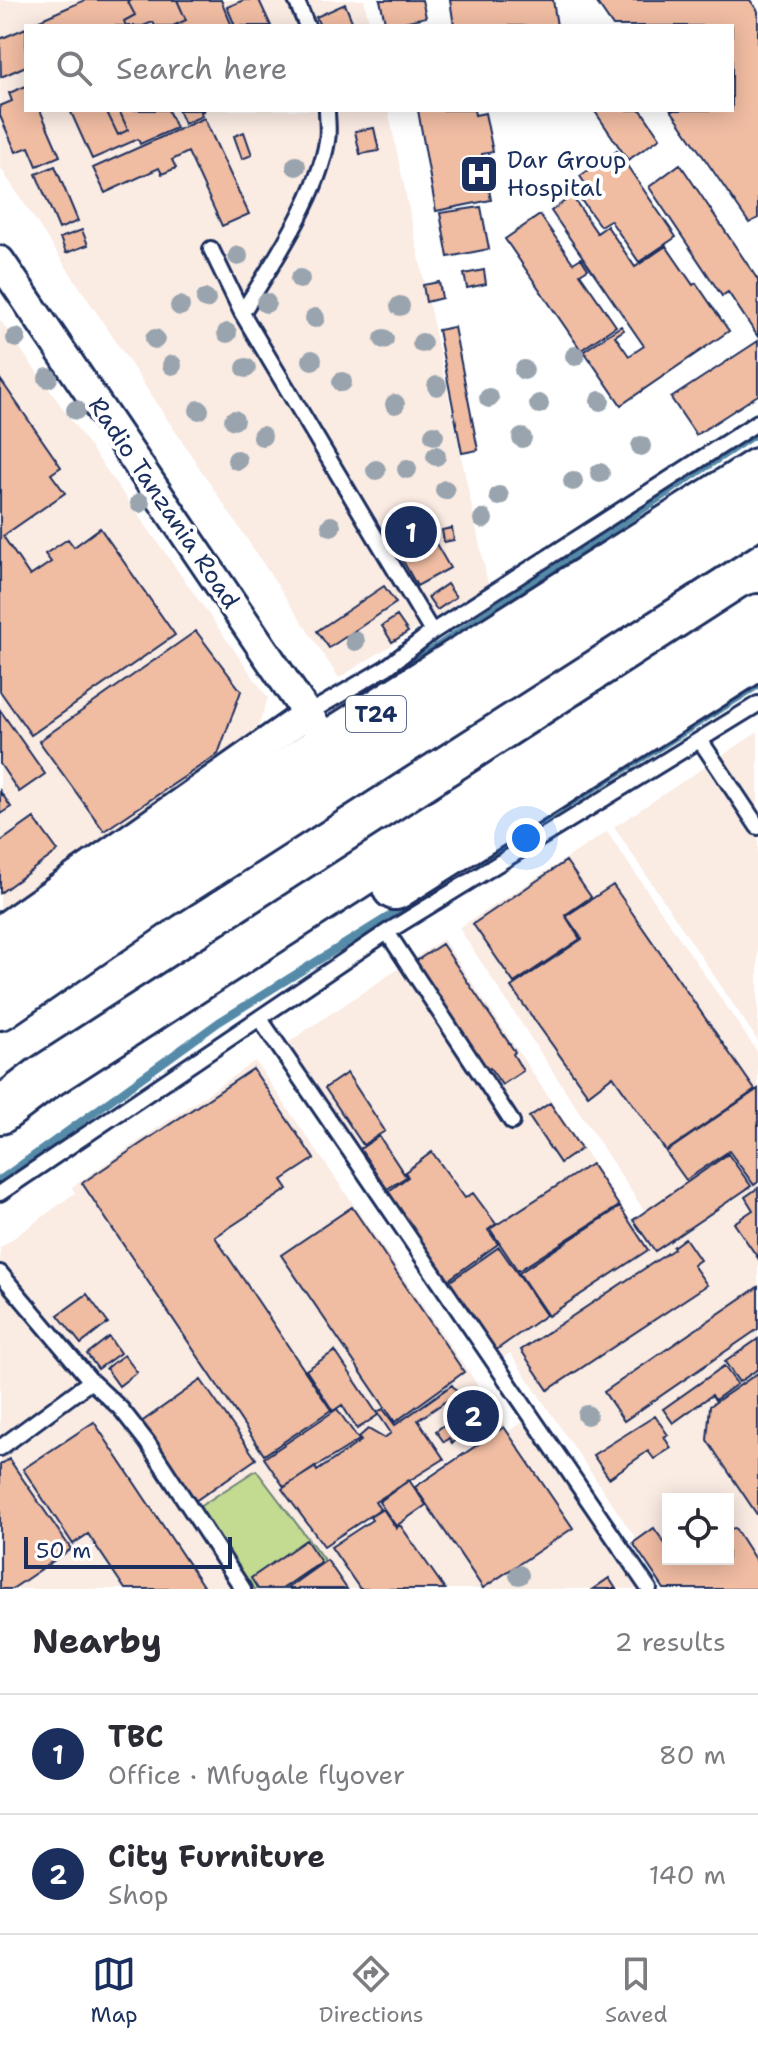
<!DOCTYPE html>
<meta charset="utf-8">
<style>
body{margin:0;font-family:"Shantell Sans",sans-serif;background:#f7f7f7;color:#2b2b33}
.controls{position:absolute;right:24px;bottom:24px;display:grid;overflow:hidden;border-radius:0px;box-shadow:0 4px 20px #0003}
.controls button{width:72px;height:72px;display:grid;place-items:center;padding:0;border:0;border-bottom:2px solid #e1e1e2;background:#fff;color:#2b2b33;font:40px sans-serif}
.scale{position:absolute;left:24px;bottom:20px;width:208px;box-sizing:border-box;padding-left:8px;border:4px solid #1b2f5e;border-top:0;font-size:22px;line-height:28px;white-space:nowrap;color:#1b2f5e;-webkit-text-stroke:6px #fff;paint-order:stroke}
.you{position:absolute;left:526px;top:838px;width:28px;height:28px;margin:-20px;border:6px solid #fff;border-radius:50%;background:#1a73e8;box-shadow:0 0 0 12px #1a73e833}
.badge{display:grid;place-items:center;width:52px;height:52px;border-radius:50%;background:#1b2f5e;color:#fff;font-size:26px;font-weight:700}
.pin{position:absolute;translate:-50% -50%;border:4px solid #fff;box-shadow:0 2px 8px #0006}
.list{margin:0;padding:0;list-style:none}
h2{display:flex;justify-content:space-between;align-items:center;height:104px;margin:0;padding:0 32px;font-size:34px}
h2 small{font-size:26px;font-weight:400;color:#7c7c81}
.list li{display:grid;grid-template-columns:52px 1fr auto;gap:24px;align-items:center;box-sizing:border-box;height:120px;padding:0 32px;border-top:2px solid #e1e1e2}
.list b{display:block;font-size:30px;white-space:nowrap}
.list p{margin:0;font-size:26px;white-space:nowrap;color:#7c7c81}
.list em{font-size:26px;font-style:normal;color:#7c7c81}
.icon{flex:none;width:44px;height:44px;fill:none;stroke:currentColor;stroke-width:2;stroke-linecap:round;stroke-linejoin:round}
.map{position:relative;flex:none;width:758px;height:1589px;overflow:hidden}
.search{position:absolute;background:#fff;box-shadow:0 4px 20px #0003;left:24px;right:24px;top:24px;height:88px;display:flex;align-items:center;gap:20px;box-sizing:border-box;padding:0 28px;border-radius:0px;color:#7c7c81;font-size:30px}
.sheet{height:344px;background:#fff}
nav{display:flex;justify-content:space-around;align-items:center;box-sizing:border-box;height:112px;border-top:2px solid #e1e1e2;background:#fff;font-size:22px;color:#7c7c81}
nav a{display:grid;justify-items:center;gap:4px}
nav .on{color:#1b2f5e}
.map>svg:first-child{display:block}
</style>
<div class="map">
<svg width="758" height="1589" viewBox="0 0 758 1589">
<rect width="100%" height="100%" fill="#fff"/>
<filter id="ink" filterUnits="userSpaceOnUse"><feTurbulence type="fractalNoise" baseFrequency=".0125" numOctaves="2"/><feDisplacementMap in="SourceGraphic" scale="16" xChannelSelector="R" yChannelSelector="G"/><feConvolveMatrix kernelMatrix="1 2 1 2 8 2 1 2 1" color-interpolation-filters="sRGB"/></filter>
<g filter="url(#ink)">
<!-- built -->
<path fill="#faebe3" fill-rule="evenodd" d="M0,0H364L370,26H26V110H388L488,584L339,678L0,167Z
M0,320L268,698L257,730L0,913Z
M758,732V1041L614,827Z
M607,832L758,1053V1150L654,1226L459,928Z
M443,939L642,1237L758,1159V1589H670L510,1353L496,1362L287,1043ZM668,1499H728V1559H668Z
M255,1061L505,1425L419,1481L333,1546L423,1484L525,1421L647,1589H0V1248L75,1193L72,1187Z"/>
<!-- green -->
<path fill="#c3da91" stroke="#6f8478" stroke-width="2" d="M256,1470L346,1589H253L199,1507Z"/>
<g fill="none" stroke-linecap="round" stroke-linejoin="round">
<!-- stream -->
<path stroke="#548aa8" stroke-width="8" d="M372,690L758,432
M477,861L758,685
M0,1180L219,1022L412,902"/>
</g>
<!-- building -->
<path fill="#f0bca2" stroke="#1b2f5e" stroke-width="2" d="M85,0H132L128,2L135,15L124,21L126,26H40L37,21Z
M132,0H177L186,20L173,26H155L153,22L143,26H126L124,21L135,15L128,2Z
M177,0H221L232,26H173L186,20Z
M244,0H259L271,26H235L227,7Z
M380,0H422L426,17L386,26Z
M450,0H553L557,26H454Z
M595,0H750L758,11V218L749,223L671,110H732V26H613Z
M345,4L354,26H320L316,17Z
M26,28V66L1,77L0,39Z
M26,86V110H40L60,156L37,166L29,147L16,152L0,116V106L12,101L9,93Z
M70,110H106L118,135L128,130L119,110H168L176,128L140,144L138,139L92,159Z
M106,110H119L128,130L118,135Z
M178,110H205L201,112L202,116L184,124Z
M418,110H474L475,115L485,113L493,152L482,154L491,200L436,211Z
M594,110H641L660,138L628,160Z
M204,118L249,214L222,226L188,152L172,160L176,168L162,174L159,168L105,193L93,168Z
M374,128L379,151L360,154L355,131Z
M244,132L252,155L242,159L234,136Z
M617,151L676,237L639,262L610,220L600,226L581,200L591,193L580,176Z
M680,164L758,280V337L728,292L722,296L649,187Z
M55,166L78,221L59,229L36,174Z
M572,196L597,233L607,226L635,267L666,246L693,285L696,283L729,331L621,405L584,351L621,326L624,330L615,336L629,356L644,346L551,211Z
M481,207L489,249L448,257L440,213Z
M540,215L573,263L581,258L588,269L580,274L616,326L581,350L505,239Z
M82,230L88,245L66,253L60,238Z
M484,270L486,284L467,288L464,274Z
M439,282L442,298L426,302L423,285Z
M454,327L478,450L462,453L438,330Z
M758,341V395L696,435L671,398Z
M0,379L61,467L51,474L65,493L3,536L30,576L51,562L45,554L68,539L74,547L100,528L175,635L31,735L0,691Z
M416,509L450,568L417,586L384,527Z
M452,528L454,540L444,542L442,530Z
M447,584L456,597L437,610L428,597Z
M384,586L396,603L329,648L317,631Z
M397,616L408,632L392,642L382,626Z
M196,631L241,691L218,754L104,831L39,741Z
M0,710L45,774L19,792L0,764Z
M0,791L11,807L0,814Z
M34,818L58,851L0,893V842Z
M566,861L591,897L565,915L580,939L514,983L473,924Z
M613,885L755,1090L666,1151L613,1076L588,1095L511,987L582,939L566,916Z
M442,944L515,1052L513,1054L523,1071L502,1085L490,1068L486,1071L413,963Z
M253,1069L314,1159L282,1180L288,1189L215,1237L331,1410L264,1455L82,1183Z
M347,1073L385,1131L363,1145L325,1088Z
M758,1089V1182L754,1185L729,1151L686,1180L666,1152Z
M550,1103L581,1149L560,1163L529,1117Z
M379,1136L406,1177L387,1189L360,1149Z
M432,1152L465,1198L473,1193L496,1224L488,1230L498,1244L448,1280L386,1193L408,1177L405,1172Z
M728,1154L751,1186L655,1251L633,1220Z
M591,1164L619,1206L518,1271L490,1229Z
M758,1188V1258L734,1223L753,1210L745,1197Z
M352,1207L464,1372L395,1422L281,1255Z
M620,1207L648,1250L548,1316L519,1273Z
M685,1238L700,1260L693,1265L707,1285L548,1390L521,1350L674,1249L673,1247Z
M499,1247L546,1315L496,1350L449,1282Z
M758,1287V1329L624,1421L604,1392Z
M87,1294L108,1323L81,1344L58,1315Z
M109,1337L120,1353L98,1369L87,1354Z
M758,1339V1369L739,1382L725,1362Z
M335,1351L378,1415L357,1429L342,1405L333,1411L306,1370Z
M124,1355L137,1372L119,1386L106,1368Z
M724,1366L737,1384L715,1400L712,1395L673,1423L663,1409Z
M758,1373V1516L707,1440L710,1406Z
M201,1380L256,1459L195,1501L140,1423Z
M452,1385L458,1393L418,1420L444,1459L375,1502L380,1509L324,1546L282,1489L315,1467L317,1471L361,1441L359,1437L368,1429L384,1438L391,1433L377,1412L383,1409L395,1425Z
M477,1400L489,1416L452,1443L449,1438L444,1442L436,1431Z
M337,1409L359,1440L284,1487L264,1458Z
M655,1416L668,1435L664,1437L671,1448L654,1459L648,1451L609,1478L593,1455Z
M94,1422L205,1589H125L88,1534L73,1544L23,1469Z
M504,1427L573,1528L483,1588L415,1487Z
M9,1459L71,1549L12,1589H0V1465Z
M409,1480L426,1505L396,1526L379,1502Z
M383,1509L396,1528L400,1525L445,1589H360L331,1547L372,1520L370,1517Z
M654,1528L668,1548V1559H728V1529L735,1528L758,1564V1589H664L633,1543Z
M306,1540L321,1562L282,1589H258L251,1578Z
M327,1560L347,1589H286Z
M609,1578L616,1589H593Z"/>
<g fill="none" stroke-linecap="round" stroke-linejoin="round">
<defs>
<path id="lane" d="M296,0L307,26
M211,249L242,313L432,632
M242,313C271,266 319,195 327,141C329,131 327,120 327,110
M307,714L387,667L432,632L758,422
M700,740L758,827
M387,932L512,1122
M260,1019L649,1589
M0,1193L387,932L758,704
M0,1273L91,1381L121,1409L147,1442L243,1589
M0,1448L91,1381"/>
<path id="street" d="M0,261L307,714L329,743
M0,930L307,714"/>
<path id="highway" d="M395,887L758,657
M0,966L329,743L758,471
M0,1007L160,897L758,514
M0,1111L42,1079L758,617"/>
</defs>
<!-- lane casing -->
<use href="#lane" stroke="#1b2f5e" stroke-width="20"/>
<!-- street casing -->
<use href="#street" stroke="#1b2f5e" stroke-width="34"/>
<!-- highway casing -->
<use href="#highway" stroke="#1b2f5e" stroke-width="50"/>
<!-- lane -->
<use href="#lane" stroke="#fff" stroke-width="14"/>
<!-- street -->
<use href="#street" stroke="#fff" stroke-width="28"/>
<!-- highway -->
<use href="#highway" stroke="#fff" stroke-width="44"/>
</g>
<!-- trees -->
<g fill="#99a4ae">
<circle cx="296" cy="166" r="10"/>
<circle cx="238" cy="256" r="10"/>
<circle cx="300" cy="279" r="10"/>
<circle cx="206" cy="299" r="10"/>
<circle cx="266" cy="303" r="10"/>
<circle cx="180" cy="306" r="10"/>
<circle cx="400" cy="306" r="10"/>
<circle cx="315" cy="318" r="10"/>
<circle cx="227" cy="333" r="10"/>
<circle cx="16" cy="338" r="10"/>
<circle cx="155" cy="339" r="10"/>
<circle cx="384" cy="339" r="10"/>
<circle cx="422" cy="343" r="10"/>
<circle cx="575" cy="356" r="10"/>
<circle cx="312" cy="360" r="10"/>
<circle cx="172" cy="365" r="10"/>
<circle cx="246" cy="368" r="10"/>
<circle cx="524" cy="370" r="10"/>
<circle cx="48" cy="378" r="10"/>
<circle cx="342" cy="382" r="10"/>
<circle cx="437" cy="386" r="10"/>
<circle cx="489" cy="398" r="10"/>
<circle cx="600" cy="401" r="10"/>
<circle cx="395" cy="404" r="10"/>
<circle cx="539" cy="404" r="10"/>
<circle cx="76" cy="410" r="10"/>
<circle cx="199" cy="410" r="10"/>
<circle cx="234" cy="420" r="10"/>
<circle cx="434" cy="435" r="10"/>
<circle cx="262" cy="436" r="10"/>
<circle cx="522" cy="438" r="10"/>
<circle cx="641" cy="446" r="10"/>
<circle cx="436" cy="456" r="10"/>
<circle cx="237" cy="460" r="10"/>
<circle cx="407" cy="469" r="10"/>
<circle cx="376" cy="470" r="10"/>
<circle cx="600" cy="473" r="10"/>
<circle cx="573" cy="481" r="10"/>
<circle cx="445" cy="490" r="10"/>
<circle cx="499" cy="496" r="10"/>
<circle cx="140" cy="503" r="10"/>
<circle cx="483" cy="519" r="10"/>
<circle cx="331" cy="526" r="10"/>
<circle cx="355" cy="641" r="10"/>
<circle cx="587" cy="1415" r="10"/>
<circle cx="519" cy="1575" r="10"/>
</g>
</g>
<!-- icons -->
<defs>
<symbol id="hospital-square" viewBox="-11 -11 22 22"><rect x="-9" y="-9" width="18" height="18" rx="4" fill="#1b2f5e" stroke="#fff"/><path d="M-5-5h3v3.5h4V-5h3V5h-3V1.5h-4V5h-3Z" fill="#fff"/></symbol>
</defs>
<g fill-rule="evenodd">
<use href="#hospital-square" x="457" y="152" width="44" height="44"/>
</g>
<g text-anchor="middle" stroke-width="8" stroke-linejoin="round" paint-order="stroke">
<!-- shield labels -->
<rect fill="#fff" stroke="#5f6d8e" stroke-width="2" x="346" y="696" width="60" height="36" rx="6"/>
<g font-size="22" font-weight="bold" fill="#1b2f5e">
<text x="376" y="722">T24</text>
</g>
<!-- poi labels -->
<g font-size="24" fill="#1b2f5e" stroke="#fff" text-anchor="start">
<text x="507" y="168">Dar Group<tspan x="507" dy="28">Hospital</tspan></text>
</g>
<!-- street labels -->
<g font-size="24" fill="#1b2f5e" stroke="#fff">
<text transform="translate(164 503) rotate(56)" y="8">Radio Tanzania Road</text>
</g>
</g>
</svg>
<div class="controls">
<button><svg class="icon" aria-label="locate" viewBox="0 0 24 24"><circle cx="12" cy="12" r="6"/><path d="M12 2v4M12 18v4M2 12h4M18 12h4"/></svg></button>
</div>
<div class="scale">50 m</div>
<div class="you"></div>
<div class="pin badge" style="left:411px;top:532px">1</div>
<div class="pin badge" style="left:473px;top:1416px">2</div>
<div class="search"><svg class="icon" aria-label="search" viewBox="0 0 24 24"><circle cx="10" cy="10" r="6"/><path d="M15 15l6 6"/></svg>Search here</div>
</div>
<section class="sheet">
<h2>Nearby<small>2 results</small></h2>
<ul class="list">
<li><span class="badge">1</span><div><b>TBC</b><p>Office · Mfugale flyover</p></div><em>80 m</em></li>
<li><span class="badge">2</span><div><b>City Furniture</b><p>Shop</p></div><em>140 m</em></li>
</ul>
</section>
<nav>
<a class="on"><svg class="icon" aria-label="map" viewBox="0 0 24 24"><path d="M3 6l6-2 6 2 6-2v14l-6 2-6-2-6 2zM9 4v14M15 6v14"/></svg>Map</a>
<a><svg class="icon" aria-label="directions" viewBox="0 0 24 24"><path d="M12 3l9 9-9 9-9-9zM9 14v-3h6M13 9l2 2-2 2"/></svg>Directions</a>
<a><svg class="icon" aria-label="saved" viewBox="0 0 24 24"><path d="M7 4h10v16l-5-4-5 4z"/></svg>Saved</a>
</nav>
